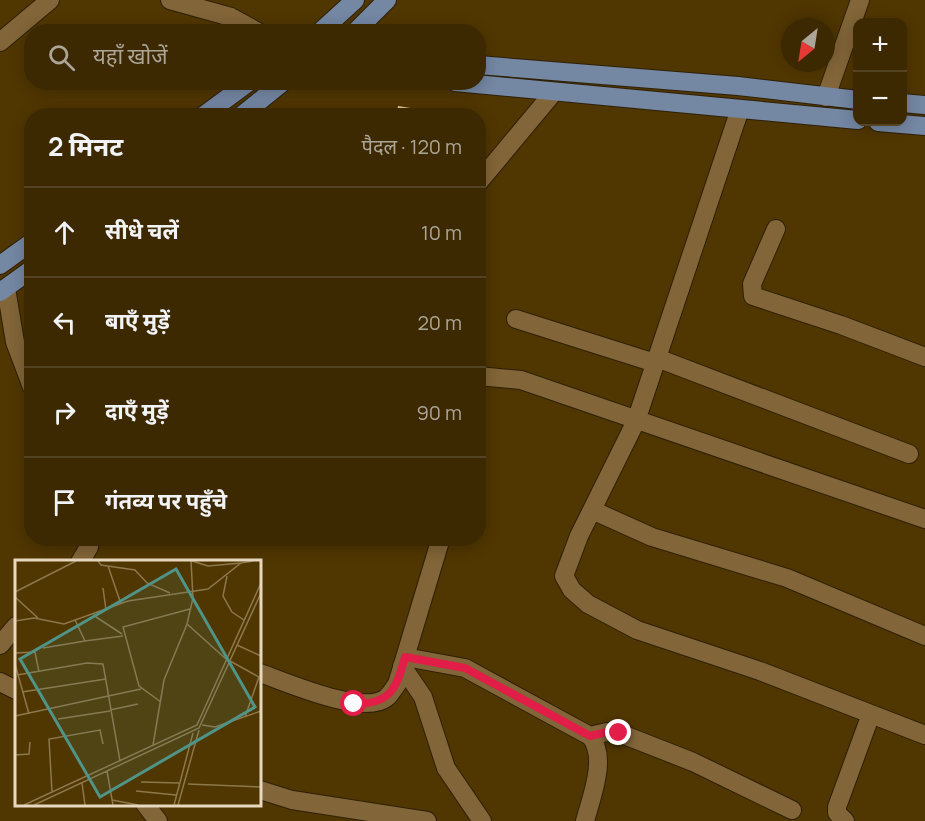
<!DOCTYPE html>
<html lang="hi">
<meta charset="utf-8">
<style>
body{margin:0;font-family:Manrope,"Noto Sans Devanagari",sans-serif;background:#43300b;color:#f1f3f6}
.controls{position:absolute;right:18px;top:18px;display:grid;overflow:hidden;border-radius:12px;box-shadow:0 3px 15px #0003}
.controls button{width:54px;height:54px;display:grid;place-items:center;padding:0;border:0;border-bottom:2px solid #554423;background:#3c2801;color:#f1f3f6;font:30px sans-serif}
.compass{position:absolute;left:781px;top:18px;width:54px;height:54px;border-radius:50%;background:#3c2801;box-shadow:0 3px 15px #0003;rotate:210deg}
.stop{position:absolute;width:18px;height:18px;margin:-14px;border:4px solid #e11d48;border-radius:50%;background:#fff}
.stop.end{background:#e11d48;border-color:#fff;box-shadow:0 2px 6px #0008}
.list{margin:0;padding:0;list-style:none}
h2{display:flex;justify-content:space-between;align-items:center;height:78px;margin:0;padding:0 24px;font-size:26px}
h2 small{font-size:20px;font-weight:400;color:#aca699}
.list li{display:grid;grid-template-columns:39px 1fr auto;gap:18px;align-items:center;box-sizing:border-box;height:90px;padding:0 24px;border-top:2px solid #554423}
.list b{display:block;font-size:22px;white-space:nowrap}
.list em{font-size:20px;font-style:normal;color:#aca699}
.icon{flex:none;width:33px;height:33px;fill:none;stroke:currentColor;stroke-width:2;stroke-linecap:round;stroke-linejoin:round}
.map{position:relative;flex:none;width:925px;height:821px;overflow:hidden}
.search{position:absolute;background:#3c2801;box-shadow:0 3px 15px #0003;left:24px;top:24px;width:462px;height:66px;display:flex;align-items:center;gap:15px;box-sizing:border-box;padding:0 21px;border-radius:24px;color:#aca699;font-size:22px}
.panel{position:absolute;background:#3c2801;box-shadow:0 3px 15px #0003;left:24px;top:108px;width:462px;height:438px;border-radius:24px}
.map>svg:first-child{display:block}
</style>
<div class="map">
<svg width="925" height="821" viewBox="0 0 925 821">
<rect width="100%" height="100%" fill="#503601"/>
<!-- building -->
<path fill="#e8c898" d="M398,106L429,111L428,116H396Z"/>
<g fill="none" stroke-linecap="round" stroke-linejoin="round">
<defs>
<path id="minor" d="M170,0L231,17L258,32
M0,42L50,0
M826,97L860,0
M740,109L636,421L579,536L564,576L572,590L588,604L637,630L760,671L925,735
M478,183L553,93
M776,229L752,284L753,296L841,325L925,357
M6,288L15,342L32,387
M516,319L655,363
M657,358L909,454
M478,376L521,380L925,519
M592,510L652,537L787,578L925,636
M80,562L89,547V538
M0,645L16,626
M405,657L465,668L590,736C608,757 591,798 585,821
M402,666L423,697L446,768L482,821
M260,673C286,682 363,716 386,698C390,695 394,688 397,684L441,538
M0,682L16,690
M590,736L607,732L619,733L693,762L792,810
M260,790L292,800L427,821
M145,804L158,821
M845,821L837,813V807L871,714"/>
<path id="major" d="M320,32L355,0
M355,32L387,0
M478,65L738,86L858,100
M455,82L858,120
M902,103L925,105
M203,116L249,82
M241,116L283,82
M878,122L925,126
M0,265L32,242
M0,292L32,269"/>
</defs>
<!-- minor casing -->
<use href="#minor" stroke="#2e2007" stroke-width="20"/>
<!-- major casing -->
<use href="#major" stroke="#2e2007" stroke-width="20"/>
<!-- minor -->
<use href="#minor" stroke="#826538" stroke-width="18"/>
<!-- major -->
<use href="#major" stroke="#7487a3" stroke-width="18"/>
</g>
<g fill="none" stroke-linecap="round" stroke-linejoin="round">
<!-- route -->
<path stroke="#e11d48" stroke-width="8" d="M354,704C390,704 396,690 405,657L465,668L590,736L607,732L619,733"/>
</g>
<!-- overview -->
<g transform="translate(15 560)">
<rect width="246" height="246" fill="#503601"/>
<path fill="none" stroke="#8d774d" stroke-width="1.5" d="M83,1L86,5L120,10L132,23L155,33M176,1L178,38L172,64L211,99M177,1L193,6L226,3M93,6L106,44M212,16L208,36L217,52L229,60M88,28L91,50M0,32L61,1M0,37L23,58M78,55L107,74M60,60L70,81L108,76M0,61L19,58L49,64L113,41L193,29L226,3L238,1M222,85L246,96M28,88L70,81M0,93L20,92L24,112M215,101L244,117L230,157M0,104L14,154M2,115L72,103L88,104L105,201M7,132L91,119M146,142L124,126L108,67L175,49M95,150L123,144M0,156L126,129M43,159L95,151M187,165L200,167L246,151M138,185L149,120L172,64M0,195L14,194L15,182M92,211L98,245M126,222L164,223M67,223L70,245M173,224L246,227M121,231L161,235M37,232L34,179L85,170L88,184M97,240L123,245M9,245L182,165L246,23M19,245L184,168L246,33M159,245L178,173M163,245L184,170"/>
<path fill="#509387" fill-opacity="0.15" stroke="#509387" stroke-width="3" d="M161,9L240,147L85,237L5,99Z"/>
<rect width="246" height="246" fill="none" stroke="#e8d8c0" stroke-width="3"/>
</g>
</svg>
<div class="controls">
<button>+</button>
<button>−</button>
</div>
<svg class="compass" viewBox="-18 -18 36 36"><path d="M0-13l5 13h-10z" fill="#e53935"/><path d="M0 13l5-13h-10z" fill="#aca699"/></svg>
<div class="stop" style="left:354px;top:704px"></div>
<div class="stop end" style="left:619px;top:733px"></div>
<div class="search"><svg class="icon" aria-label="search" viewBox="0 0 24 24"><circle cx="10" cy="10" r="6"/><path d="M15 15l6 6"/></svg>यहाँ खोजें</div>
<section class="panel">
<h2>2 मिनट<small>पैदल · 120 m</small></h2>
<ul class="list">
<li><svg class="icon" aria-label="ahead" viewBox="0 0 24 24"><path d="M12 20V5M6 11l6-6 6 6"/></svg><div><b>सीधे चलें</b></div><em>10 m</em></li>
<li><svg class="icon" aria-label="left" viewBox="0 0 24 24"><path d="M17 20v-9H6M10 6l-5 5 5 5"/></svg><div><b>बाएँ मुड़ें</b></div><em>20 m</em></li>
<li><svg class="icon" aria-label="right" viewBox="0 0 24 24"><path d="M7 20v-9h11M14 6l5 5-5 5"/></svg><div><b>दाएँ मुड़ें</b></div><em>90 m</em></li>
<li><svg class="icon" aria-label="arrive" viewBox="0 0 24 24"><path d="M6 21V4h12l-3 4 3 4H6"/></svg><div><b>गंतव्य पर पहुँचे</b></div></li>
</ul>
</section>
</div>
